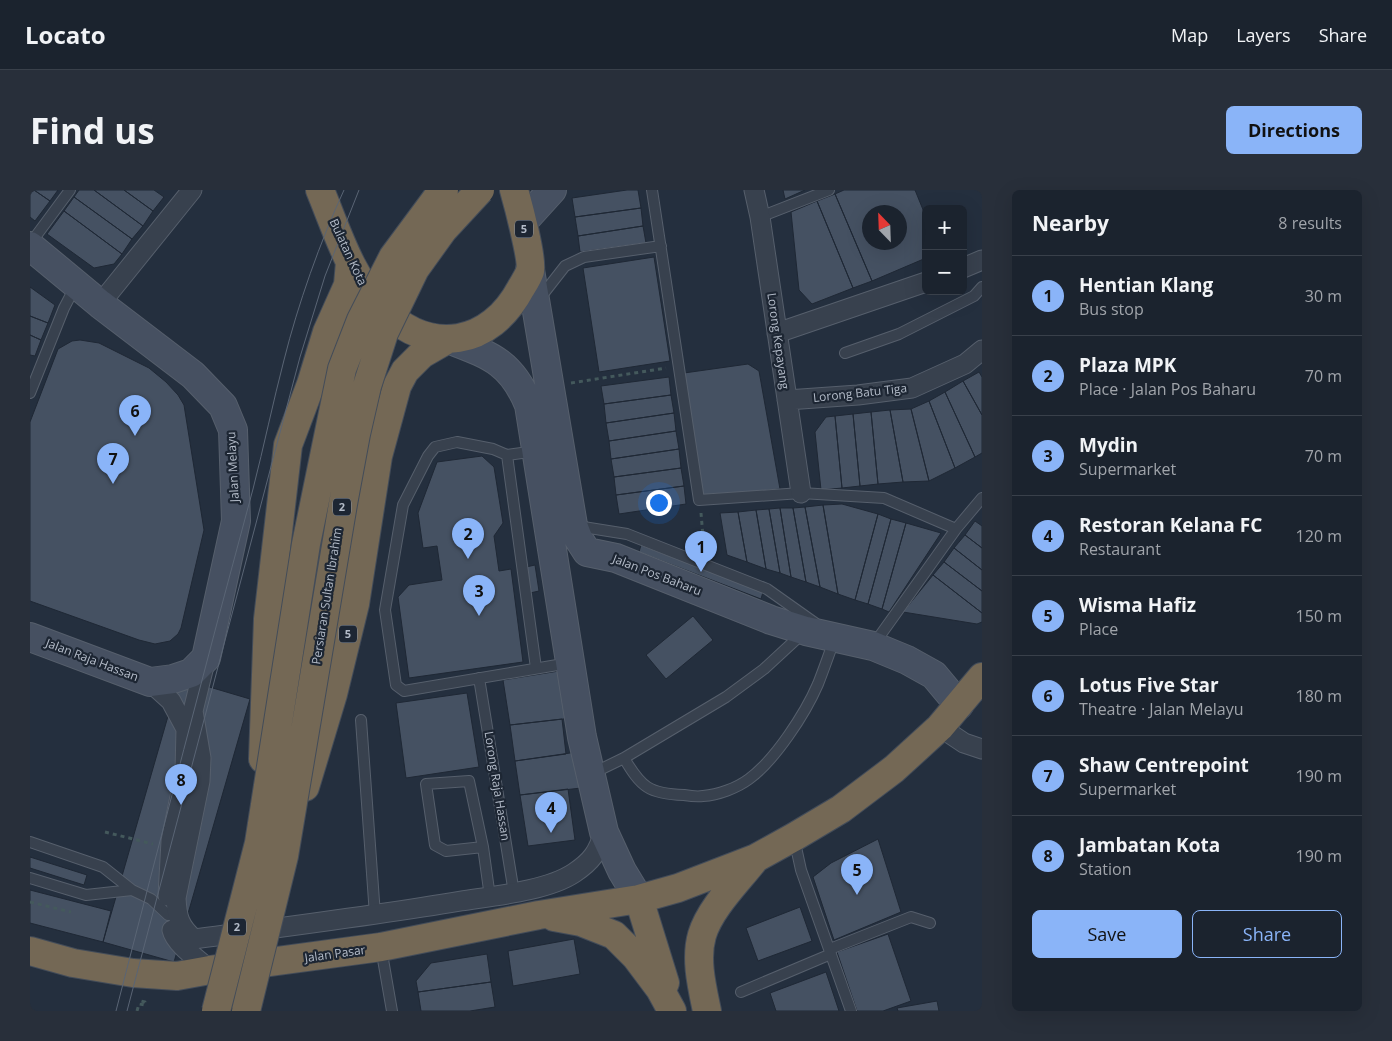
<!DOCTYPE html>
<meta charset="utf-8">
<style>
body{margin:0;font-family:"Open Sans",sans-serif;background:#282f3a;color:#f1f3f6}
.controls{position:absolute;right:15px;top:15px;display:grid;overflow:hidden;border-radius:8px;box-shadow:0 5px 20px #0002}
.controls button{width:45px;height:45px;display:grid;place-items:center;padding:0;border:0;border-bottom:1px solid #39404a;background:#1b232e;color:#f1f3f6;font:25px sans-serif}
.compass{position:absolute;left:832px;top:15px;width:45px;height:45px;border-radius:50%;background:#1b232e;box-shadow:0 5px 20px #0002;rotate:337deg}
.you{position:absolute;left:628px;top:312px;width:18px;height:18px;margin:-12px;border:4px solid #fff;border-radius:50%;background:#1a73e8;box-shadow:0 0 0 8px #1a73e833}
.badge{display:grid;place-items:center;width:32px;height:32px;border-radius:50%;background:#8ab4f8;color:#111;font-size:16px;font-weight:700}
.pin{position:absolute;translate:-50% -41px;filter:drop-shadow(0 1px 2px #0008)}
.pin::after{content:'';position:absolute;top:26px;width:18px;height:15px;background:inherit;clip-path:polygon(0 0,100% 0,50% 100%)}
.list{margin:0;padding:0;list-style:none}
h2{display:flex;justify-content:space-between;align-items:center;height:65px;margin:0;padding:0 20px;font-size:21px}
h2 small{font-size:16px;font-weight:400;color:#a0a4aa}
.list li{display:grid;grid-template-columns:32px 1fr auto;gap:15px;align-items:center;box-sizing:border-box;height:80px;padding:0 20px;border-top:1px solid #39404a}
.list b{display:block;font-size:19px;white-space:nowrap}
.list p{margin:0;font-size:16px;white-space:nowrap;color:#a0a4aa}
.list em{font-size:16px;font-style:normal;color:#a0a4aa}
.actions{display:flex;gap:10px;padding:15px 20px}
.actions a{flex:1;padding:11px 0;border:1px solid #8ab4f8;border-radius:8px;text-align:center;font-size:18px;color:#8ab4f8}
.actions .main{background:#8ab4f8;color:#111}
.map{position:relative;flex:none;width:952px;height:821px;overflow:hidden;border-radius:8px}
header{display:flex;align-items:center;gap:30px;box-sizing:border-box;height:70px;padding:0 25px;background:#1b232e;border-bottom:1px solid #39404a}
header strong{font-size:24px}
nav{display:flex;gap:28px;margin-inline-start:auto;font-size:18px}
.intro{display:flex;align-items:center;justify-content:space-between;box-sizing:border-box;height:120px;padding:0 30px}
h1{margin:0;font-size:35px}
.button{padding:12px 22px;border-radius:8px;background:#8ab4f8;color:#111;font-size:18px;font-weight:700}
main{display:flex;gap:30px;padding:0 30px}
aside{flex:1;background:#1b232e;border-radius:8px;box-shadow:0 5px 20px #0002}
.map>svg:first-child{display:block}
</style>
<header>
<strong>Locato</strong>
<nav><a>Map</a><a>Layers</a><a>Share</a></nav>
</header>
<div class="intro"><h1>Find us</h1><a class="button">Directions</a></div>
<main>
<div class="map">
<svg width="952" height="821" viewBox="0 0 952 821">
<rect width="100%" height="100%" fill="#242f3e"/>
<!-- building -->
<path fill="#455162" stroke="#1f2835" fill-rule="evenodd" d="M0,0H4L20,11L5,31L0,27Z
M4,0H28L20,11Z
M49,0H64L113,36L102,49L44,7Z
M64,0H94L123,21L113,36Z
M94,0H124L134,7L123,21Z
M597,0H608L611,18L545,27L542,8Z
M753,0H775L755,9Z
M814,0H885L896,27V68L842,91L805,4ZM839,22H869V52H839Z
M805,4L842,91L823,98L787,11Z
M44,7L102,49L92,64L34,21Z
M787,11L823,98L782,114L769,100L761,22Z
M611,18L613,36L548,46L545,27Z
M34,21L92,64L84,74L64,78L17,44Z
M613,36L616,53L550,62L548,46Z
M624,67L640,171L569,182L553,78Z
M0,97L25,115L18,133L0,126Z
M0,126L18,133L11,150L0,145Z
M0,145L11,150L5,166L0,165Z
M50,150L69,153L119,178L136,192L148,205L154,215L174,340L151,438L148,444L140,451L125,454L109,450L0,411V232L28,159L42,151Z
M718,174L729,181L750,299L673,307L654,183Z
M949,182L952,187V225L933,191Z
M639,187L641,205L574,214L571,196Z
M933,191L952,225V263L945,267L915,202Z
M915,202L945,267L925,278L899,211Z
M641,205L644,223L576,233L574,214Z
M899,211L925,278L899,291L881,219Z
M881,219L899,291L873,292L860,220Z
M860,220L873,292L848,294L841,222Z
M841,222L848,294L830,296L823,224Z
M644,223L646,241L579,251L576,233Z
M823,224L830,296L812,298L805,226Z
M805,226L812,298L791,300L785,242L796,227Z
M646,241L649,259L581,269L579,251Z
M649,259L651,278L584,287L581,269Z
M452,266L464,277L473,333L464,346L469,381L481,379L493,472L379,488L368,407L379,395L412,390L407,356L393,358L388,323L407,272Z
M651,278L654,296L586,305L584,287Z
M654,296L656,314L589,324L586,305Z
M812,314L848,324L825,410L808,404L793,315Z
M793,315L808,404L790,397L775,317Z
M775,317L790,397L776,392L763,318Z
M750,318L761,387L750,383L739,319Z
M750,318H763L776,392L761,387Z
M739,319L750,383L736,379L726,320Z
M726,320L736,379L717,372L708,322Z
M708,322L717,372L697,365L690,323Z
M848,324L861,329L838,414L825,410Z
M861,329L876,333L852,419L838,414Z
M945,331L952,336V358L935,345Z
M876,333L911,343L859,422L852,419Z
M935,345L952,358V380L924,358Z
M611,355L733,402L731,409L609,362Z
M924,358L952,380V401L914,372Z
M914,372L952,401V423L903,385Z
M505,375L509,401L500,403L496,377Z
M903,385L952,423V432L947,434L873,422Z
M663,426L683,450L636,489L616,465Z
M535,480L542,528L480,535L473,490Z
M149,488L220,509L144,772L73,752Z
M437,503L449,577L376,588L366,513Z
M532,529L536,564L485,571L480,535Z
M547,562L551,598L490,605L485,571Z
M538,599L545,650L498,656L490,605Z
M848,649L871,722L804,750L783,687L801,673Z
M0,667L57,685L54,695L0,678Z
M0,700L81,721L73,752L0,733Z
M770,717L782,751L728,771L716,738Z
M858,744L881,811L853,821H827L807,762Z
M544,749L550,784L483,796L478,761Z
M457,764L461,792L388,802L386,791L401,773Z
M796,782L809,821H746L740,803Z
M461,792L465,817L440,821H391L388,802Z
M907,811L909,821H868L867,818Z"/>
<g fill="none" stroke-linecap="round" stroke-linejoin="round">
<defs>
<path id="lane" d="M622,0L669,310L771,303L854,308L926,339
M730,27L799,0
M0,54L40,0
M510,108L535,76L554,67L631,56
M815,163L869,144L944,106L952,97
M0,203L34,118L46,95
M506,261L477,265L463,259L427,252L405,257L398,266L373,315L355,420L366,495L374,501L539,473
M477,265L506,478
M547,336L597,344L737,399L785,433
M844,454L926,339L952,308
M449,488L484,703
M331,530L345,725
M594,568C611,597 619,604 654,605C660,606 667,607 673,606C688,605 707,598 719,589C745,570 775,524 788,494C794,479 799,464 805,448
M561,584L594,568L696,507L734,479L773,443
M764,648L771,680L821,821
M0,652L73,677L102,700L121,709L138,725
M453,657L416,661L405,655L396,594L439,591L453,657L460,707
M0,688L56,705L102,700
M351,758L362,821
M800,759L881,727L900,733
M711,802L801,764"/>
<path id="street" d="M724,0L730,27L771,303
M933,78L952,70
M70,114L162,0
M747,143L896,92
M757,210L828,205L882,198L935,174L952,160
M176,468L163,521L171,568L170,591L146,708C147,727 149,736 164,749C253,737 342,726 431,711C463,706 517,701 544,683C562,671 568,662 574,642
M120,492L141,511L156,539L155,582L141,651L138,706
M910,537L934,553L952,559
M142,740C145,754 169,770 180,780"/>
<path id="secondary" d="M493,32L522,0
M0,56L70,114L163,185L193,216L203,240L206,331L176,468L161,483L143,489L120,492L0,447
M500,80L543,335L548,348L557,362L586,368L741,430L776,441L843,456L877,470L904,485L929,515
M418,149C459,165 481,171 499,215L552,547L574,642L592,681L609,709"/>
<path id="highway" d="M290,0C307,41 321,88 353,120C401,166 460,156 491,98C494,93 498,87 500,81C503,70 488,14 484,0
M233,569L238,429L258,255L281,194L297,142L318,95L320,72
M275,597L303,504L325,414L348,266L367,196L375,181L392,164L418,149
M609,709L635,793
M524,727L551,732L584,745L606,767L630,799L642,821
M0,761L43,773L103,783L147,786L180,780L351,757L509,725L609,709L648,698L726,668L764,647L811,619L864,579L910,537L952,487
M677,821C672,797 665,769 672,745C680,718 708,691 725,669"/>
</defs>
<!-- lane casing -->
<use href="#lane" stroke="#565f6c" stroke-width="12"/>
<!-- street casing -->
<use href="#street" stroke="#565f6c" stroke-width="21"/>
<!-- secondary casing -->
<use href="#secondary" stroke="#565f6c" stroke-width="30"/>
<!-- highway casing -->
<use href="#highway" stroke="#434c59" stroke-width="30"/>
<!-- path -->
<path stroke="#44595c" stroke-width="3" stroke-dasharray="4 4" stroke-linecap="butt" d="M541,193L636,178
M671,323L674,359
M75,642L123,654
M0,712L41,722
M107,821L109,814L115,815V812L111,811L112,808"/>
<!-- lane -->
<use href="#lane" stroke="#38414e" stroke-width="10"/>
<!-- street -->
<use href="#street" stroke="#38414e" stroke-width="19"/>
<!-- secondary -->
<use href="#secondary" stroke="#465061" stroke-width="28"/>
<!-- highway -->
<use href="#highway" stroke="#746855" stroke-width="28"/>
<!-- tram -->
<path stroke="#5a6575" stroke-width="1" d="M86,821C131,647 176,472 223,299C234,256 243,212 254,170C268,114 290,52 314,0
M97,821L270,167L295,86L329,0"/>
<defs>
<path id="highway-bridge" d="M186,821L229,653L276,354L312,179L331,130L363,67L406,9L414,0
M216,821L254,666L313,314L326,244L337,196L354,143L385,79L413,40L450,0"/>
</defs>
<!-- highway-bridge casing -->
<use href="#highway-bridge" stroke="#434c59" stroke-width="30" stroke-linecap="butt"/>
<!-- highway-bridge -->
<use href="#highway-bridge" stroke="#746855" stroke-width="28"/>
</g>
<g text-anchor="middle" stroke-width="4.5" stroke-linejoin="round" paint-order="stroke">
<!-- shield labels -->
<g fill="#1d2633" stroke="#878f9c" stroke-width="1">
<rect x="485" y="30.5" width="18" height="17" rx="4"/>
<rect x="303" y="308.5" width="18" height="17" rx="4"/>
<rect x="309" y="435.5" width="18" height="17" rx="4"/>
<rect x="198" y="728.5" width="18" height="17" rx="4"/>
</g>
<g font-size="11" font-weight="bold" fill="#b4bcc9">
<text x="494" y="43">5</text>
<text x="312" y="321">2</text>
<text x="318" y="448">5</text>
<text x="207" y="741">2</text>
</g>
<!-- street labels -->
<g font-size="12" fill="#b4bcc9" stroke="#1d2633">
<text transform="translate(318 62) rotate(65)" y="4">Bulatan Kota</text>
<text transform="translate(748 151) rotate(82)" y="4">Lorong Kepayang</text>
<text transform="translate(830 203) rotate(-6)" y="4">Lorong Batu Tiga</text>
<text transform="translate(203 277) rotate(-93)" y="4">Jalan Melayu</text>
<text transform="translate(627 385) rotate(21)" y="4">Jalan Pos Baharu</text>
<text transform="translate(297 406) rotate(-81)" y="4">Persiaran Sultan Ibrahim</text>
<text transform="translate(62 470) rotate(21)" y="4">Jalan Raja Hassan</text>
<text transform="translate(467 596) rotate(81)" y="4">Lorong Raja Hassan</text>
<text transform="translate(305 764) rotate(-8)" y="4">Jalan Pasar</text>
</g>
</g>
</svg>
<div class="controls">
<button>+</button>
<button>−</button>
</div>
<svg class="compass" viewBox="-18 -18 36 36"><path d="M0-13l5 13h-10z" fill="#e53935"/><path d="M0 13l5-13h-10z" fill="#a0a4aa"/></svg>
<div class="you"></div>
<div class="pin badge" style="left:671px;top:382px">1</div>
<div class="pin badge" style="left:438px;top:369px">2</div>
<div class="pin badge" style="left:449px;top:426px">3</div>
<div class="pin badge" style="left:521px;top:643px">4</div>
<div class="pin badge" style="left:827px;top:705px">5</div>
<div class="pin badge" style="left:105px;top:246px">6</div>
<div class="pin badge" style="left:83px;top:294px">7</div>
<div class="pin badge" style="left:151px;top:615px">8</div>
</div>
<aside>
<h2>Nearby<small>8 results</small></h2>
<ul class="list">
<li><span class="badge">1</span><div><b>Hentian Klang</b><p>Bus stop</p></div><em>30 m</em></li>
<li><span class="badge">2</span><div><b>Plaza MPK</b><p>Place · Jalan Pos Baharu</p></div><em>70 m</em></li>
<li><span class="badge">3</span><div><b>Mydin</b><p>Supermarket</p></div><em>70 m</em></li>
<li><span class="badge">4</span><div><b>Restoran Kelana FC</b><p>Restaurant</p></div><em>120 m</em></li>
<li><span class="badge">5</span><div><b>Wisma Hafiz</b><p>Place</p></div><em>150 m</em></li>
<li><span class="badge">6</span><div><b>Lotus Five Star</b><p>Theatre · Jalan Melayu</p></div><em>180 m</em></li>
<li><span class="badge">7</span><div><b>Shaw Centrepoint</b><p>Supermarket</p></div><em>190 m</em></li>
<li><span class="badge">8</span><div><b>Jambatan Kota</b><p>Station</p></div><em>190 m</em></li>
</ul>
<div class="actions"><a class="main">Save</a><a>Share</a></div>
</aside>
</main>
